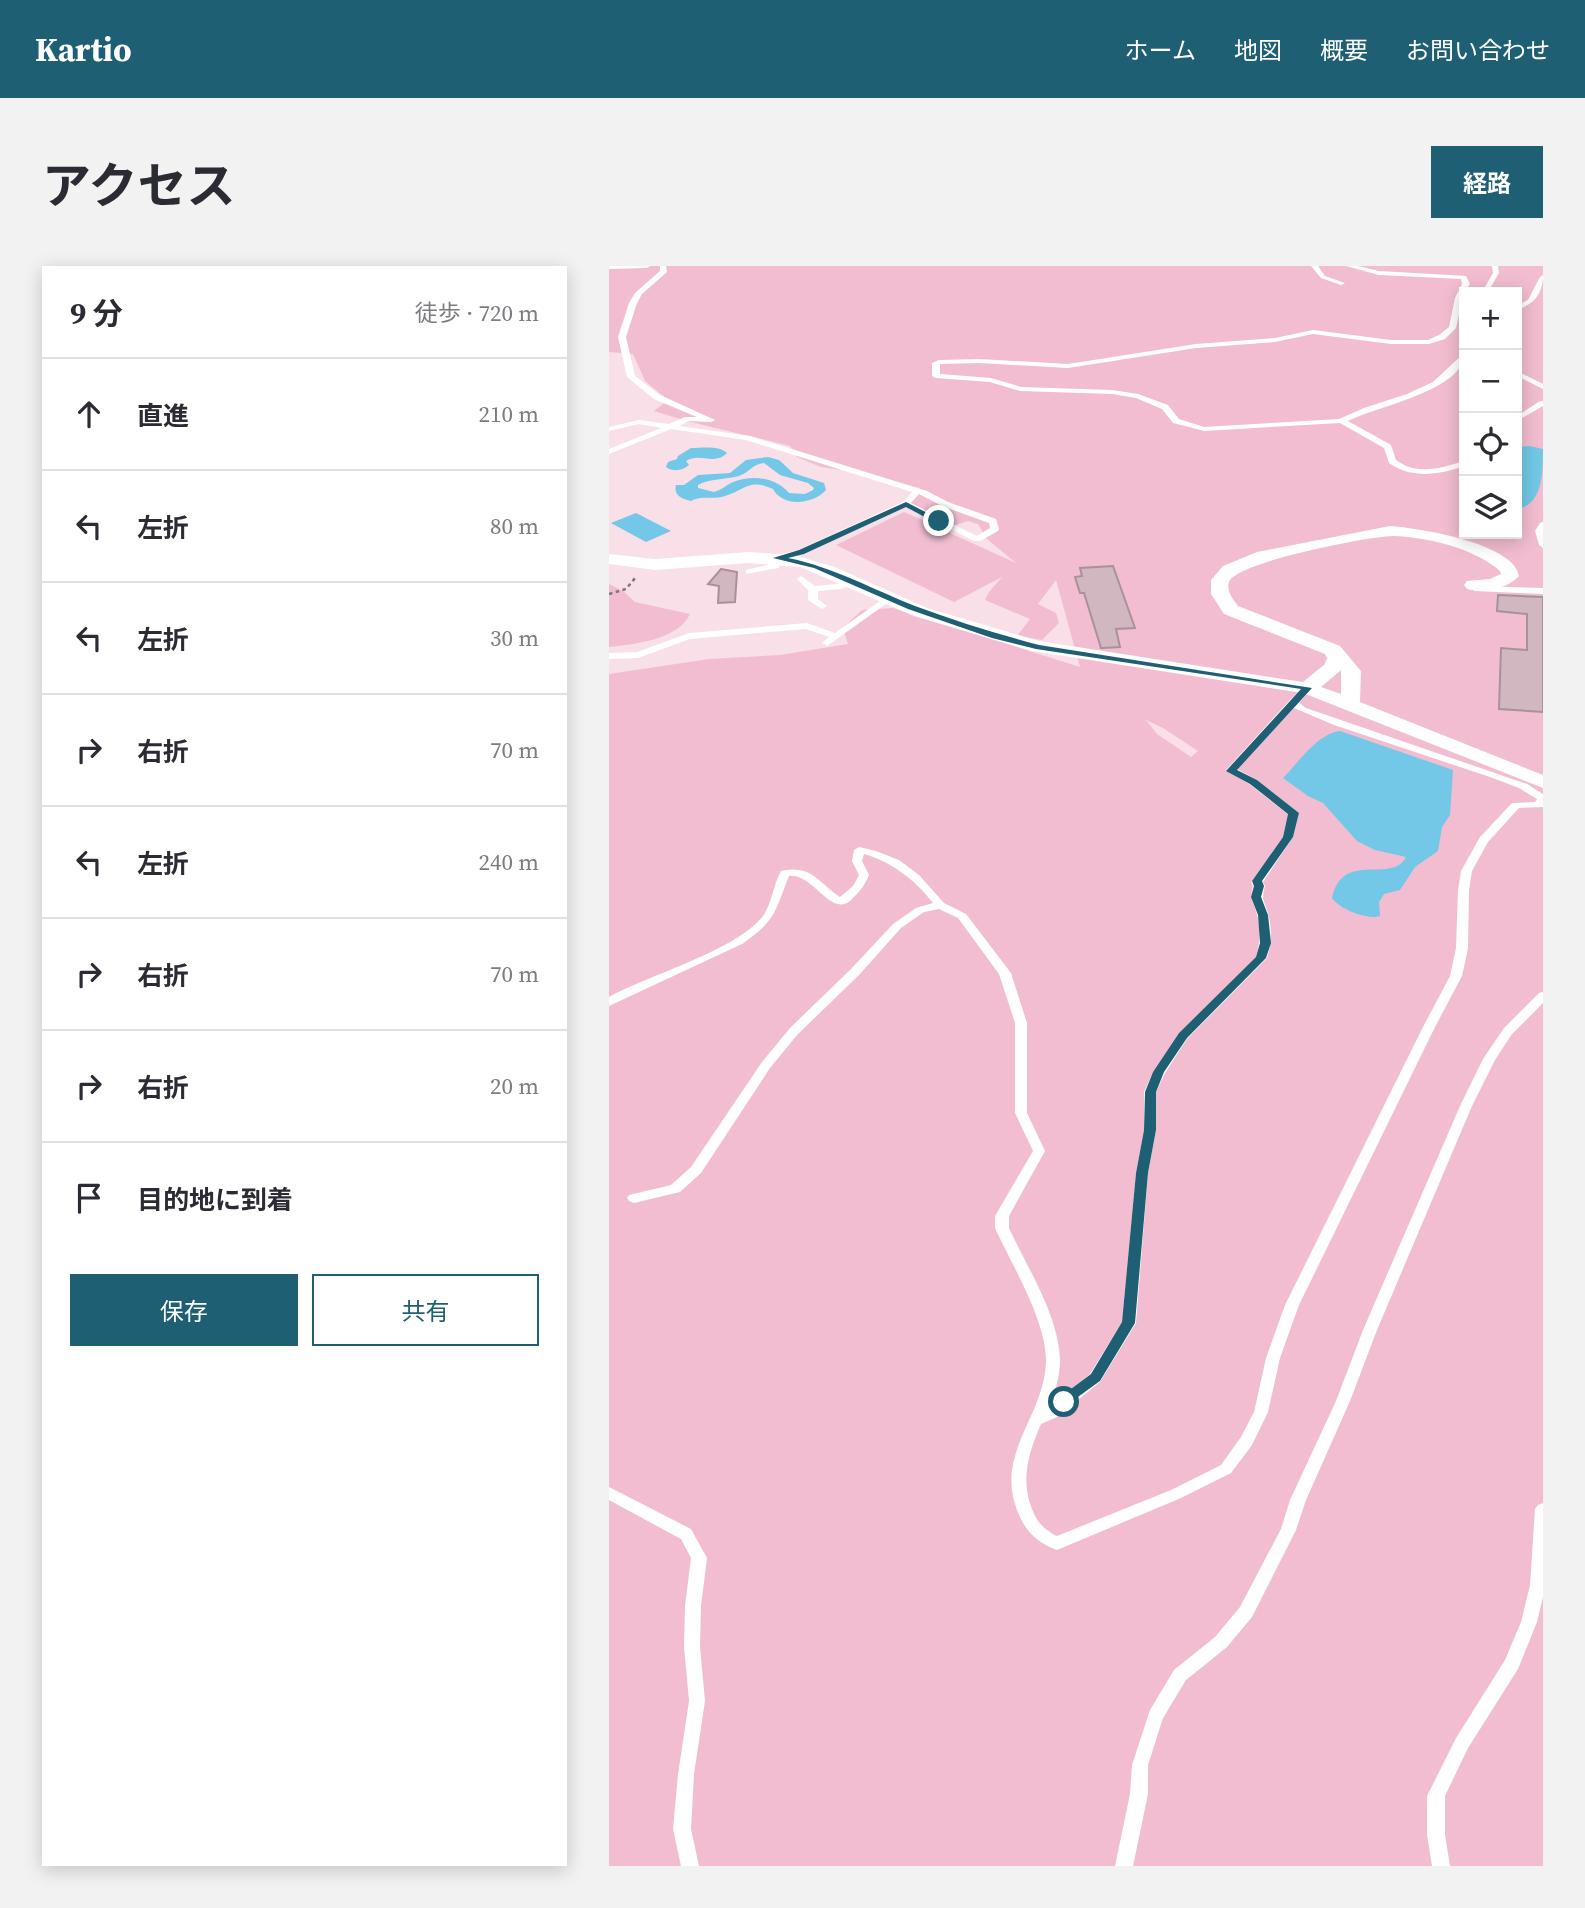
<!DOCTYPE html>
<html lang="ja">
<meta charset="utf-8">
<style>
body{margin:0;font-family:"Source Serif 4","Noto Sans JP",serif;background:#f2f2f3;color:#2b2b33}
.controls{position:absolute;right:21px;top:21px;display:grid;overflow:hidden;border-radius:0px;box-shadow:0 4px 18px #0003}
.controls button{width:63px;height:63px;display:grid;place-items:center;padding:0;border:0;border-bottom:2px solid #e1e1e2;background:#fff;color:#2b2b33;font:35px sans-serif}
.stop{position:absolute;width:21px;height:21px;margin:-16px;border:5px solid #1e5f73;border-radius:50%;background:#fff}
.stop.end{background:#1e5f73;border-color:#fff;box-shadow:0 2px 7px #0008}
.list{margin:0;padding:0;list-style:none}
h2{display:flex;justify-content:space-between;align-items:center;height:91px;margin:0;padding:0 28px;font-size:30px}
h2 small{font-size:23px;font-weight:400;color:#7c7c81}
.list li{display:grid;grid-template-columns:46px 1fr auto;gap:21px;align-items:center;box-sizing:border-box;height:112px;padding:0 28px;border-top:2px solid #e1e1e2}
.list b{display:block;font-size:26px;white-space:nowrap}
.list em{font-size:23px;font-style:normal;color:#7c7c81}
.actions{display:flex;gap:14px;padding:21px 28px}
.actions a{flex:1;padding:16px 0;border:2px solid #1e5f73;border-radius:0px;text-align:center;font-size:24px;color:#1e5f73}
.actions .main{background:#1e5f73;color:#fff}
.icon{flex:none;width:38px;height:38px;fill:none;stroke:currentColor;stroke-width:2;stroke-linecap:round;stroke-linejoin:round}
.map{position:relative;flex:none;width:934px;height:1600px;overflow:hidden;border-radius:0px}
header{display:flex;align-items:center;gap:42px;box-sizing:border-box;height:98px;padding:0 35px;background:#1e5f73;color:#fff}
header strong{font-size:33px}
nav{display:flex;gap:38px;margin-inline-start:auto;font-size:24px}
.intro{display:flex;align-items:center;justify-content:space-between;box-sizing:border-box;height:168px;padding:0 42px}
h1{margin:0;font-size:49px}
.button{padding:18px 32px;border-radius:0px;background:#1e5f73;color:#fff;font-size:24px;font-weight:700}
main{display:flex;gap:42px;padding:0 42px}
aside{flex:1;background:#fff;border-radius:0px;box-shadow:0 4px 18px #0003}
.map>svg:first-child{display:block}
</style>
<header>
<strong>Kartio</strong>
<nav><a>ホーム</a><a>地図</a><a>概要</a><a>お問い合わせ</a></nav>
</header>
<div class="intro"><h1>アクセス</h1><a class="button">経路</a></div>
<main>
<aside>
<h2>9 分<small>徒歩 · 720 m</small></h2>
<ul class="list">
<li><svg class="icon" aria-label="ahead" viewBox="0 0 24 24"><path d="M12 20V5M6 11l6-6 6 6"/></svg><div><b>直進</b></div><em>210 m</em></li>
<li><svg class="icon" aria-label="left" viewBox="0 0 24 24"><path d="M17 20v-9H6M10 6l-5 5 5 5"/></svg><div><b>左折</b></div><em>80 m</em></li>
<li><svg class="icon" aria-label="left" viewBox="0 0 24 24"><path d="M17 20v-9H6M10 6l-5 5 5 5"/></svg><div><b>左折</b></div><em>30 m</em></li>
<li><svg class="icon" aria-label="right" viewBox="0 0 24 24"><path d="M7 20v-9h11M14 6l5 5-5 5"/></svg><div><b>右折</b></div><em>70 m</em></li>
<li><svg class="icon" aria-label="left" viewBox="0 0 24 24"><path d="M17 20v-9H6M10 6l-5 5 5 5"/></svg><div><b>左折</b></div><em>240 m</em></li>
<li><svg class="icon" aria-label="right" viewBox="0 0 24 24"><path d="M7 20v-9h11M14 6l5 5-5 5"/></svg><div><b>右折</b></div><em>70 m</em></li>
<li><svg class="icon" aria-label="right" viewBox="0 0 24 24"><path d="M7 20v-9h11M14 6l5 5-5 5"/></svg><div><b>右折</b></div><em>20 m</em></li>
<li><svg class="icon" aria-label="arrive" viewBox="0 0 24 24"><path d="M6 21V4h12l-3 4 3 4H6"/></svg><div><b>目的地に到着</b></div></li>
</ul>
<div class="actions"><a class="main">保存</a><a>共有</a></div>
</aside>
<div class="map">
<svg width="934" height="1600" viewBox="0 0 934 1600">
<rect width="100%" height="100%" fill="#f9dfe7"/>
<!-- green -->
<path fill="#f2bdd0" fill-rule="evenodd" d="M0,0H934V1600H0V408L100,393L171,389L239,378L234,362L253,344L284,342L471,401L447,314L429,338L447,347L450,357L433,374L408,370L421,353L376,334L380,326L393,311L345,336L227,279L295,246L318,256L315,249L295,241L311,222L242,205L212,201L188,191L181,180C136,168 90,160 45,145L59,134L36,115L24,88L0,86ZM855,26H908V268H855ZM359,255L369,258L378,273L407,297L321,258L340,261ZM537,454L554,462L589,485L582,491L548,468Z
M0,318L14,325L26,336L81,348C69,374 26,378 0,381Z"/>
<!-- water -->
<path fill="#72c8e6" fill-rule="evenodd" d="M920,180L934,183C934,206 934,239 908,243V181Z
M82,182C92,182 110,179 118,187C105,200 91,186 77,195L80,199C73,205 64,206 57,201L59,196L68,193L69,190Z
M159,191L170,194L184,207L215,217L217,224C205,238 174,242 164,223C140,212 136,224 116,230C105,234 92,229 82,235C74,233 64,230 67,219H75L89,209L121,207L137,194ZM155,197L171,209L199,217L205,222L204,224L196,228L180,227C167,212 145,208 124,216C117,219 113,224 105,226L89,222V219C101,212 116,214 130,210C141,206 143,198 155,197Z
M27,247L62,265L37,276L2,257Z
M731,465L844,504L841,549L833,561L829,585L806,601L791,624L775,628L770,636L771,650L766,651C752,651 731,643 723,632C734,583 783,619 797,591L766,584L748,575L714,537L699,530L674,512C690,496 708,468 731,465Z"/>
<!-- building -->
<path fill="#d0b7c0" stroke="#a99199" stroke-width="2" d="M504,300L526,362L507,363L511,381L494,382H492L475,327H471L466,311L473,310L471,302Z
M112,303L128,306L126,336L109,337L110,320L99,318Z
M889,329L934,331V446L890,443L892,382L918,384V348L888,345Z"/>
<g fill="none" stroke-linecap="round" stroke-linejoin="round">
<!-- path -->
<path stroke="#847379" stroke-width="2.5" stroke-dasharray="3.5 3.5" stroke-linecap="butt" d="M0,328L17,323L27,311"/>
<!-- lane -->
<path fill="#fff" fill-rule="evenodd" d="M0,0H41L38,2L0,3Z
M51,0H57L58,6L33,28L28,37L17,71L26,110L51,129L106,154L102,156L80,155L70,160L141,170L318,225L339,236L387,253L390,263L389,265L371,275H365L297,241L195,288L172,294L170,302L137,308V304L163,298L165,290L189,284L294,236L303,226L137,174L62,163L0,188V183L52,162L30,158L0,165V161L30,154L60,158L76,151H88L45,133L18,111L9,71L20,37L26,27L51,5ZM310,228L333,240L380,257L381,262L368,270L302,237Z
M702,0H709L716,10L736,17L732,19L712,12Z
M737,0H749L770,5L857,10L861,18L855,26L847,62L836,73L820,78H782L704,68L666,76L587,82L459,102L370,97L331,98V108L382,112L412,121L503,124L529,128L559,139L570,153L595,161L730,153L755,142L798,128L824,116L855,87C857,124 765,141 739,155L782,179L787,194C808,210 832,202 855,195V200C830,209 803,213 780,197L775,182L731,157L595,165L564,157L553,143L527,132L503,128L411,125L381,116L327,112L323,110V97L330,94L370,93L459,98L587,78L666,72L704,64L782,74H819L830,69L840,61L846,32L853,18L852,13L770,9Z
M883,0H889L890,7L879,26H873L884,7Z
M934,9C934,28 925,38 908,44V39L919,34L931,11Z
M908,105L934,118V123L908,110Z
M931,135H934V140L908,155V150Z
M934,256V282L930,279L926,265L931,257Z
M192,310L206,320L228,318L243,312L248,315L233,323L209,325V333L218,340L213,343L199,334V324L188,313Z
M868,320L934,322V328L865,325L863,323Z
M278,330L281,331V335L218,380L213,377L220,371L197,363L81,373L29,392L0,393V387L28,386L80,367L198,357L226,367Z
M698,419L703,422L690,437L697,442L918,518L934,528V541L910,542L879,576L863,605L860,624L859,682L853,710L826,761L690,1039L671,1092L659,1146L643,1179L622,1207L572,1232L448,1284C427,1276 416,1265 408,1244C386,1187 435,1151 437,1096C438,1056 403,999 386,962V950L424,885L406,847V757L390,708L349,652L330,643L315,646L292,662L250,709L189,768L161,802L92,907L71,926L25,937L20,935L18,932L20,929L62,919L82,901L153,796L181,762L242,703L284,658L307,642L324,637C306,614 283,596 255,588L253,595L260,609C255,621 250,626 241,635C221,651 204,607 180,610C166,645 167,655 133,678L0,740V731C40,709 128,684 154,650C163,637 164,619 172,605C202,598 209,616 231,631L244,620L250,609L243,595L245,584L250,581L267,585L290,594L310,609L335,637L357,648L402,707L418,757V847L436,885L400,950V962C418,1001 450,1050 451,1094C451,1110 446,1127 440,1142L481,1108L513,1056L527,907L535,864V826L544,806L570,767L647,691C651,677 652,663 648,649C645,635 640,635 644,620L642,616L674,571L679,548L640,518L617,504L680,435L695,420ZM685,442L725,459L881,511L910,522L928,533L926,536L903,537L871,571L852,605L849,624L847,682L841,710L814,761L676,1039L657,1092L645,1146L632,1171L612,1199L562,1224L448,1270C435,1264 428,1256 423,1243C411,1213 420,1186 432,1158L448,1151L491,1116L527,1057L539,907L547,864V826L556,807L578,773L658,692C663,677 663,662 659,647C655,634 652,634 656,620L654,616L684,571L690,547L648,514L628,503Z
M934,726V737L903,768L886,794L863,840L768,1064L741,1135L697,1234L687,1264L643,1351L618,1381L577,1414L554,1452L539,1499V1528L524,1600H506L521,1528L523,1499L541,1444L565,1404L606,1371L631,1341L672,1263L681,1234L727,1135L754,1064L851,840L874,793L895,762L930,727Z
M0,1221L82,1263L98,1292L92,1340L91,1381L96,1435L85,1508L82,1563L90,1600H72L64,1563L69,1508L80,1435L75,1381L76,1340L82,1292L72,1273L0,1234Z
M934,1237V1331L928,1356L909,1403L859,1482L836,1530V1569L841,1600H823L818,1569V1530L847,1472L896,1394L912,1356L921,1319L926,1243L929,1239Z"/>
<!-- street -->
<path fill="#fff" fill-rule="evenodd" d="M781,260C809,262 905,277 910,310C898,323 875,327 858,323L855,319L858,315L881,313L892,308L891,305C865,282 818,271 784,270C762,270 627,296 620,316C617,325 624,333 629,340L731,380L752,405L751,436L934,509V522L694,427L423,385L305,350L191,301L139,297L46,304L0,298V288L46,293L139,286L185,289L226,301L318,342L430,375L694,416L716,398L718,392L716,388L615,348L602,328V314L614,300L648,286ZM732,404V428L712,421L731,405Z"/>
</g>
<!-- route -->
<path fill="#1e5f73" d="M297,236L334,255L327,257L297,241L195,288L179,292C224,301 263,323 306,340C346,355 388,368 430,379L703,422L628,504L648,514L690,547L684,571L653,615L655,620L652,631L659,649L662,677L657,692L578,772L555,806L547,826V864L539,907L526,1057L491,1115L455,1141L448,1136L450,1132L482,1108L513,1056L527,907L535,864L536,826L544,806L570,767L647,691L651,677L649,649L642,631L645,620L643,615L674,571L679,548L641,518L617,505L692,423L427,383L383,372L299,343L205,302L164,292L190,284Z"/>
</svg>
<div class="controls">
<button>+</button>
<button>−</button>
<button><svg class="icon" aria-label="locate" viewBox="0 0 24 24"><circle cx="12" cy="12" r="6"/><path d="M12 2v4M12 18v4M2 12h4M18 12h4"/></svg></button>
<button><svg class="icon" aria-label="layers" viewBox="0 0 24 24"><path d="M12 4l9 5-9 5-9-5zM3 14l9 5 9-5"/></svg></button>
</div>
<div class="stop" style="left:455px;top:1136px"></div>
<div class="stop end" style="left:330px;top:255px"></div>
</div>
</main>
